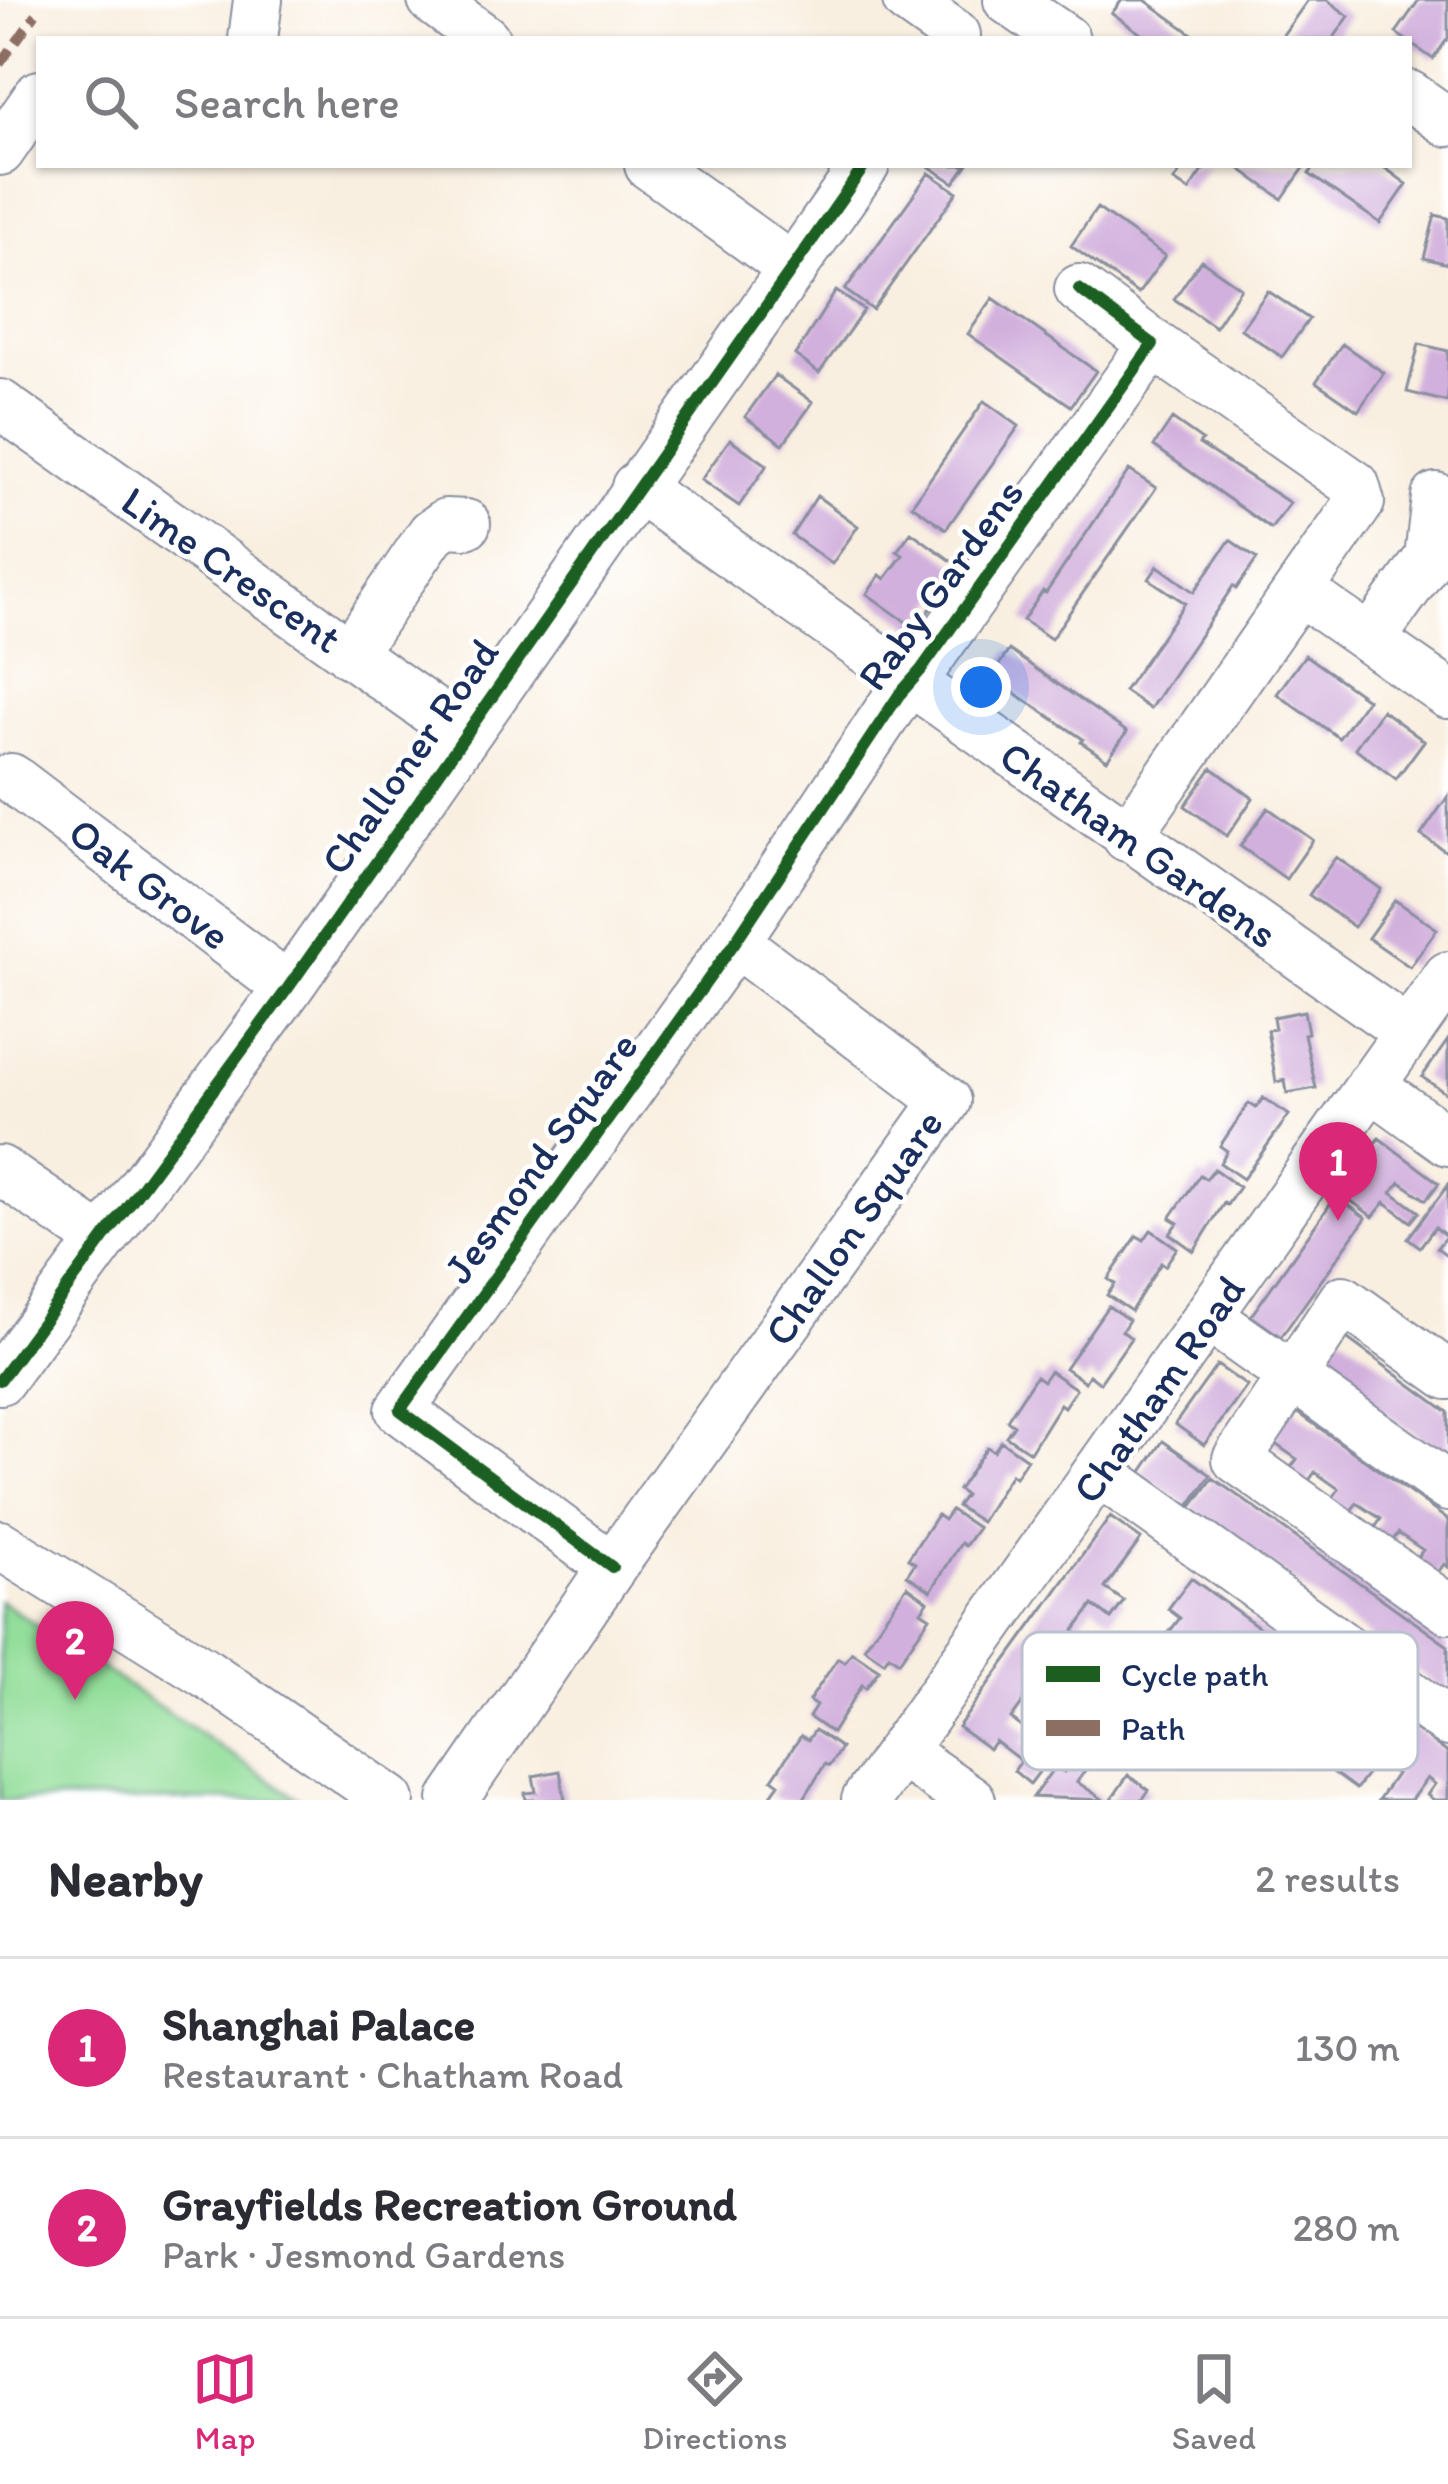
<!DOCTYPE html>
<meta charset="utf-8">
<style>
body{margin:0;font-family:Itim,sans-serif;background:#f7f7f7;color:#2b2b33}
.you{position:absolute;left:981px;top:687px;width:42px;height:42px;margin:-30px;border:9px solid #fff;border-radius:50%;background:#1a73e8;box-shadow:0 0 0 18px #1a73e833}
.badge{display:grid;place-items:center;width:78px;height:78px;border-radius:50%;background:#db2777;color:#fff;font-size:39px;font-weight:700}
.pin{position:absolute;translate:-50% -99px;filter:drop-shadow(0 3px 6px #0008)}
.pin::after{content:'';position:absolute;top:63px;width:42px;height:36px;background:inherit;clip-path:polygon(0 0,100% 0,50% 100%)}
.list{margin:0;padding:0;list-style:none}
h2{display:flex;justify-content:space-between;align-items:center;height:156px;margin:0;padding:0 48px;font-size:51px}
h2 small{font-size:39px;font-weight:400;color:#7c7c81}
.list li{display:grid;grid-template-columns:78px 1fr auto;gap:36px;align-items:center;box-sizing:border-box;height:180px;padding:0 48px;border-top:3px solid #e1e1e2}
.list b{display:block;font-size:45px;white-space:nowrap}
.list p{margin:0;font-size:39px;white-space:nowrap;color:#7c7c81}
.list em{font-size:39px;font-style:normal;color:#7c7c81}
.icon{flex:none;width:66px;height:66px;fill:none;stroke:currentColor;stroke-width:2;stroke-linecap:round;stroke-linejoin:round}
.map{position:relative;flex:none;width:1448px;height:1800px;overflow:hidden}
.search{position:absolute;background:#fff;box-shadow:0 3px 9px #0004;left:36px;right:36px;top:36px;height:132px;display:flex;align-items:center;gap:30px;box-sizing:border-box;padding:0 42px;border-radius:0px;color:#7c7c81;font-size:45px}
.sheet{height:516px;background:#fff}
nav{display:flex;justify-content:space-around;align-items:center;box-sizing:border-box;height:168px;border-top:3px solid #e1e1e2;background:#fff;font-size:33px;color:#7c7c81}
nav a{display:grid;justify-items:center;gap:6px}
nav .on{color:#db2777}
.map>svg:first-child{display:block}
</style>
<div class="map">
<svg width="1448" height="1800" viewBox="0 0 1448 1800">
<rect width="100%" height="100%" fill="#fff"/>
<filter id="ink" filterUnits="userSpaceOnUse"><feTurbulence type="fractalNoise" baseFrequency=".00833" numOctaves="2"/><feDisplacementMap in="SourceGraphic" scale="24" xChannelSelector="R" yChannelSelector="G"/><feConvolveMatrix kernelMatrix="1 2 1 2 8 2 1 2 1" color-interpolation-filters="sRGB"/></filter>
<filter id="wash" filterUnits="userSpaceOnUse"><feTurbulence type="fractalNoise" baseFrequency=".004" numOctaves="4" result="noise"/><feDisplacementMap in="SourceGraphic" scale="48" xChannelSelector="R" yChannelSelector="G"/><feGaussianBlur stdDeviation="2.7" result="paint"/><feColorMatrix in="noise" values="0 0 0 0 0 0 0 0 0 0 0 0 0 0 0 0 0 1.4 0 .05"/><feComposite in="paint" operator="in"/></filter>
<g filter="url(#wash)">
<rect width="100%" height="100%" fill="#f9efe0"/>
<!-- green -->
<path fill="#93de9a" stroke="#57867c" stroke-width="3" d="M0,1601L300,1800H0Z"/>
<g id="blocks">
<!-- building -->
<path fill="#d2b0dd" d="M1122,0H1145L1195,36L1148,39L1112,13Z
M1308,0H1327L1349,16L1333,39H1280Z
M1419,0H1448V38L1433,59L1396,33Z
M927,165H967L954,183Z
M1185,165H1207L1189,191L1174,181Z
M1235,165H1306L1282,199Z
M1316,165H1381L1407,184L1380,223L1309,174Z
M929,173L957,192L873,310L845,290Z
M1097,208L1165,256L1138,294L1071,246Z
M1435,215L1448,218V264L1424,258Z
M1201,260L1241,288L1215,327L1174,299Z
M836,291L864,310L819,373L795,355Z
M1268,291L1309,319L1282,357L1241,329Z
M993,298L1096,371L1071,406L968,334Z
M1342,344L1384,373L1358,411L1316,382Z
M1419,344L1448,351V402L1407,392Z
M775,375L813,402L783,444L745,417Z
M984,401L1019,426L946,529L912,505Z
M1172,419L1202,440L1199,444L1290,503L1271,529L1154,446Z
M730,439L767,465L739,506L701,480Z
M1129,470L1156,488L1051,639L1023,620L1043,591L1046,593Z
M817,496L858,526L832,564L792,535Z
M911,532L960,567L916,629L867,594L880,575L885,579L903,555L897,551Z
M1230,540L1257,559L1236,589L1233,586L1150,709L1124,691L1185,603L1149,579L1158,566L1194,592Z
M1009,650L1127,732L1107,760L1081,742L1083,739L991,677Z
M1305,655L1367,699L1339,738L1277,694Z
M1382,710L1424,741L1396,779L1355,748Z
M1212,768L1253,798L1227,836L1185,806Z
M1448,796V853L1421,835Z
M1268,808L1313,840L1286,879L1240,846Z
M1336,857L1381,889L1354,927L1309,895Z
M1395,900L1437,929L1410,967L1368,938Z
M1304,1011L1308,1033L1304,1034L1316,1088L1287,1093L1285,1080L1276,1082L1267,1030L1275,1029L1273,1017Z
M1448,1040V1095L1422,1077Z
M1263,1098L1289,1115L1243,1179L1220,1163L1227,1151L1220,1146L1249,1103L1256,1108Z
M1379,1138L1439,1183L1426,1200L1400,1182L1392,1192L1419,1212L1411,1222L1385,1202L1373,1217L1339,1192Z
M1214,1169L1239,1187L1227,1205L1224,1203L1194,1251L1170,1234L1178,1223L1170,1218L1200,1175L1206,1179Z
M1448,1185V1256L1437,1248L1446,1236L1435,1227L1420,1247L1408,1238Z
M1336,1196L1366,1218L1281,1337L1251,1316Z
M1151,1230L1177,1248L1165,1266L1161,1263L1131,1311L1107,1295L1115,1284L1108,1279L1137,1236L1144,1240Z
M1108,1306L1129,1320L1122,1331L1131,1338L1100,1383L1089,1375L1085,1382L1065,1368Z
M1337,1331L1448,1412V1458L1316,1363Z
M1217,1365L1247,1386L1204,1445L1175,1424Z
M1050,1371L1076,1389L1064,1407L1060,1404L1030,1452L1006,1436L1014,1425L1007,1420L1036,1376L1043,1381Z
M1286,1404L1448,1520V1567L1444,1564L1432,1581L1411,1566L1423,1550L1398,1533L1386,1550L1372,1532L1381,1519L1357,1503L1344,1519L1326,1507L1339,1489L1315,1472L1302,1490L1284,1477L1297,1459L1274,1443Z
M1001,1441L1027,1459L1015,1477L1011,1474L981,1522L957,1506L965,1495L958,1490L987,1447L994,1451Z
M1163,1441L1211,1475L1189,1506L1141,1473Z
M1213,1478L1448,1646V1693L1191,1508Z
M951,1510L978,1528L965,1546L961,1543L931,1591L907,1575L915,1563L908,1559L937,1515L944,1520Z
M1110,1517L1141,1539L1105,1588L1124,1601L1111,1619L1093,1605L1074,1631L1093,1645L1086,1654L1080,1662L1061,1649L1041,1677L1060,1690L1049,1707L1030,1693L1011,1719L1030,1733L1023,1742L1048,1760L1030,1784L1014,1771L1021,1761L995,1741L989,1749L958,1727Z
M1191,1578L1389,1721L1394,1714L1448,1753V1800H1434L1427,1795L1435,1784L1427,1778L1411,1800H1378L1396,1774L1378,1760L1356,1789L1334,1773L1355,1743L1332,1727L1314,1753L1284,1731L1295,1717L1304,1724L1312,1713L1290,1696L1264,1732L1254,1724L1260,1715L1248,1707L1268,1680L1246,1664L1225,1691L1204,1676L1224,1648L1202,1632L1182,1660L1160,1644L1180,1618L1168,1609Z
M907,1586L928,1601L921,1611L930,1617L899,1662L889,1655L884,1662L864,1648Z
M852,1652L879,1670L866,1688L862,1685L832,1733L809,1717L816,1706L809,1701L838,1658L845,1662Z
M815,1730L841,1748L829,1766L825,1764L803,1800H779L771,1795L779,1784L772,1779L801,1736L808,1740Z
M1080,1749L1094,1759L1077,1782L1104,1800L1033,1797L1055,1766L1064,1772Z
M560,1771L565,1800H526L525,1793L536,1792L533,1776Z
M1128,1775L1149,1790L1142,1800H1111Z"/>
</g>
</g>
<g filter="url(#ink)">
<use href="#blocks" fill-opacity="0" stroke="#8a8f9f" stroke-width="3"/>
<g fill="none" stroke-linecap="round" stroke-linejoin="round">
<defs>
<path id="minor" d="M432,0L485,39
M907,0L956,35
M1008,0L1065,39
M253,39L258,0
M1409,95L1448,122
M0,151L39,95
M649,165L793,269
M0,404L464,734
M636,487L1408,1032
M1320,605L1448,694
M1371,639L1429,558L1436,497
M350,654L432,533L446,523L466,524
M11,778L288,988
M1127,837L1360,502L1355,485L1153,344
M1370,1085L1448,1141
M0,1170L102,1240
M1210,1318L1448,1487
M1448,1375L1343,1300L1237,1459L1448,1609
M0,1380L288,988L865,165
M1099,1472L1448,1722
M0,1545L206,1673L390,1800
M612,1567L400,1410L735,942L899,695L921,670L1153,344L1079,289
M900,1751L971,1800
M453,1800L612,1567L946,1101L735,942
M866,1800L1448,976"/>
</defs>
<!-- minor casing -->
<use href="#minor" stroke="#8a8f9f" stroke-width="52"/>
<!-- minor -->
<use href="#minor" stroke="#fff" stroke-width="48"/>
<!-- quiet -->
<path stroke="#8d6e63" stroke-width="9" stroke-dasharray="18 9" stroke-linecap="butt" d="M0,64L36,14"/>
<defs>
<path id="cycleway" d="M0,1380L288,988L865,165
M612,1567L400,1410L735,942L899,695L921,670L1153,344L1079,289"/>
</defs>
<!-- cycleway casing -->
<use href="#cycleway" stroke="#fff" stroke-width="20"/>
<!-- cycleway -->
<use href="#cycleway" stroke="#1b5e20" stroke-width="12"/>
</g>
</g>
<g text-anchor="middle" stroke-width="9" stroke-linejoin="round" paint-order="stroke">
<!-- street labels -->
<g font-size="42" fill="#1b2f5e" stroke="#fff">
<text transform="translate(232 569) rotate(35)" y="15">Lime Crescent</text>
<text transform="translate(940 584) rotate(-54)" y="15">Raby Gardens</text>
<text transform="translate(409 756) rotate(-55)" y="15">Challoner Road</text>
<text transform="translate(1139 844) rotate(35)" y="15">Chatham Gardens</text>
<text transform="translate(150 883) rotate(37)" y="15">Oak Grove</text>
<text transform="translate(540 1157) rotate(-54)" y="15">Jesmond Square</text>
<text transform="translate(853 1227) rotate(-55)" y="15">Challon Square</text>
<text transform="translate(1158 1389) rotate(-55)" y="15">Chatham Road</text>
</g>
</g>
<!-- legend -->
<rect x="1022" y="1632" width="396" height="138" rx="18" fill="#fff" stroke="#bbc1cf" stroke-width="3"/>
<rect x="1046" y="1666" width="54" height="16" fill="#1b5e20"/>
<rect x="1046" y="1720" width="54" height="16" fill="#8d6e63"/>
<g font-size="33" fill="#1b2f5e">
<text x="1121" y="1686">Cycle path</text>
<text x="1121" y="1740">Path</text>
</g>
</svg>
<div class="you"></div>
<div class="pin badge" style="left:1338px;top:1221px">1</div>
<div class="pin badge" style="left:75px;top:1700px">2</div>
<div class="search"><svg class="icon" aria-label="search" viewBox="0 0 24 24"><circle cx="10" cy="10" r="6"/><path d="M15 15l6 6"/></svg>Search here</div>
</div>
<section class="sheet">
<h2>Nearby<small>2 results</small></h2>
<ul class="list">
<li><span class="badge">1</span><div><b>Shanghai Palace</b><p>Restaurant · Chatham Road</p></div><em>130 m</em></li>
<li><span class="badge">2</span><div><b>Grayfields Recreation Ground</b><p>Park · Jesmond Gardens</p></div><em>280 m</em></li>
</ul>
</section>
<nav>
<a class="on"><svg class="icon" aria-label="map" viewBox="0 0 24 24"><path d="M3 6l6-2 6 2 6-2v14l-6 2-6-2-6 2zM9 4v14M15 6v14"/></svg>Map</a>
<a><svg class="icon" aria-label="directions" viewBox="0 0 24 24"><path d="M12 3l9 9-9 9-9-9zM9 14v-3h6M13 9l2 2-2 2"/></svg>Directions</a>
<a><svg class="icon" aria-label="saved" viewBox="0 0 24 24"><path d="M7 4h10v16l-5-4-5 4z"/></svg>Saved</a>
</nav>
